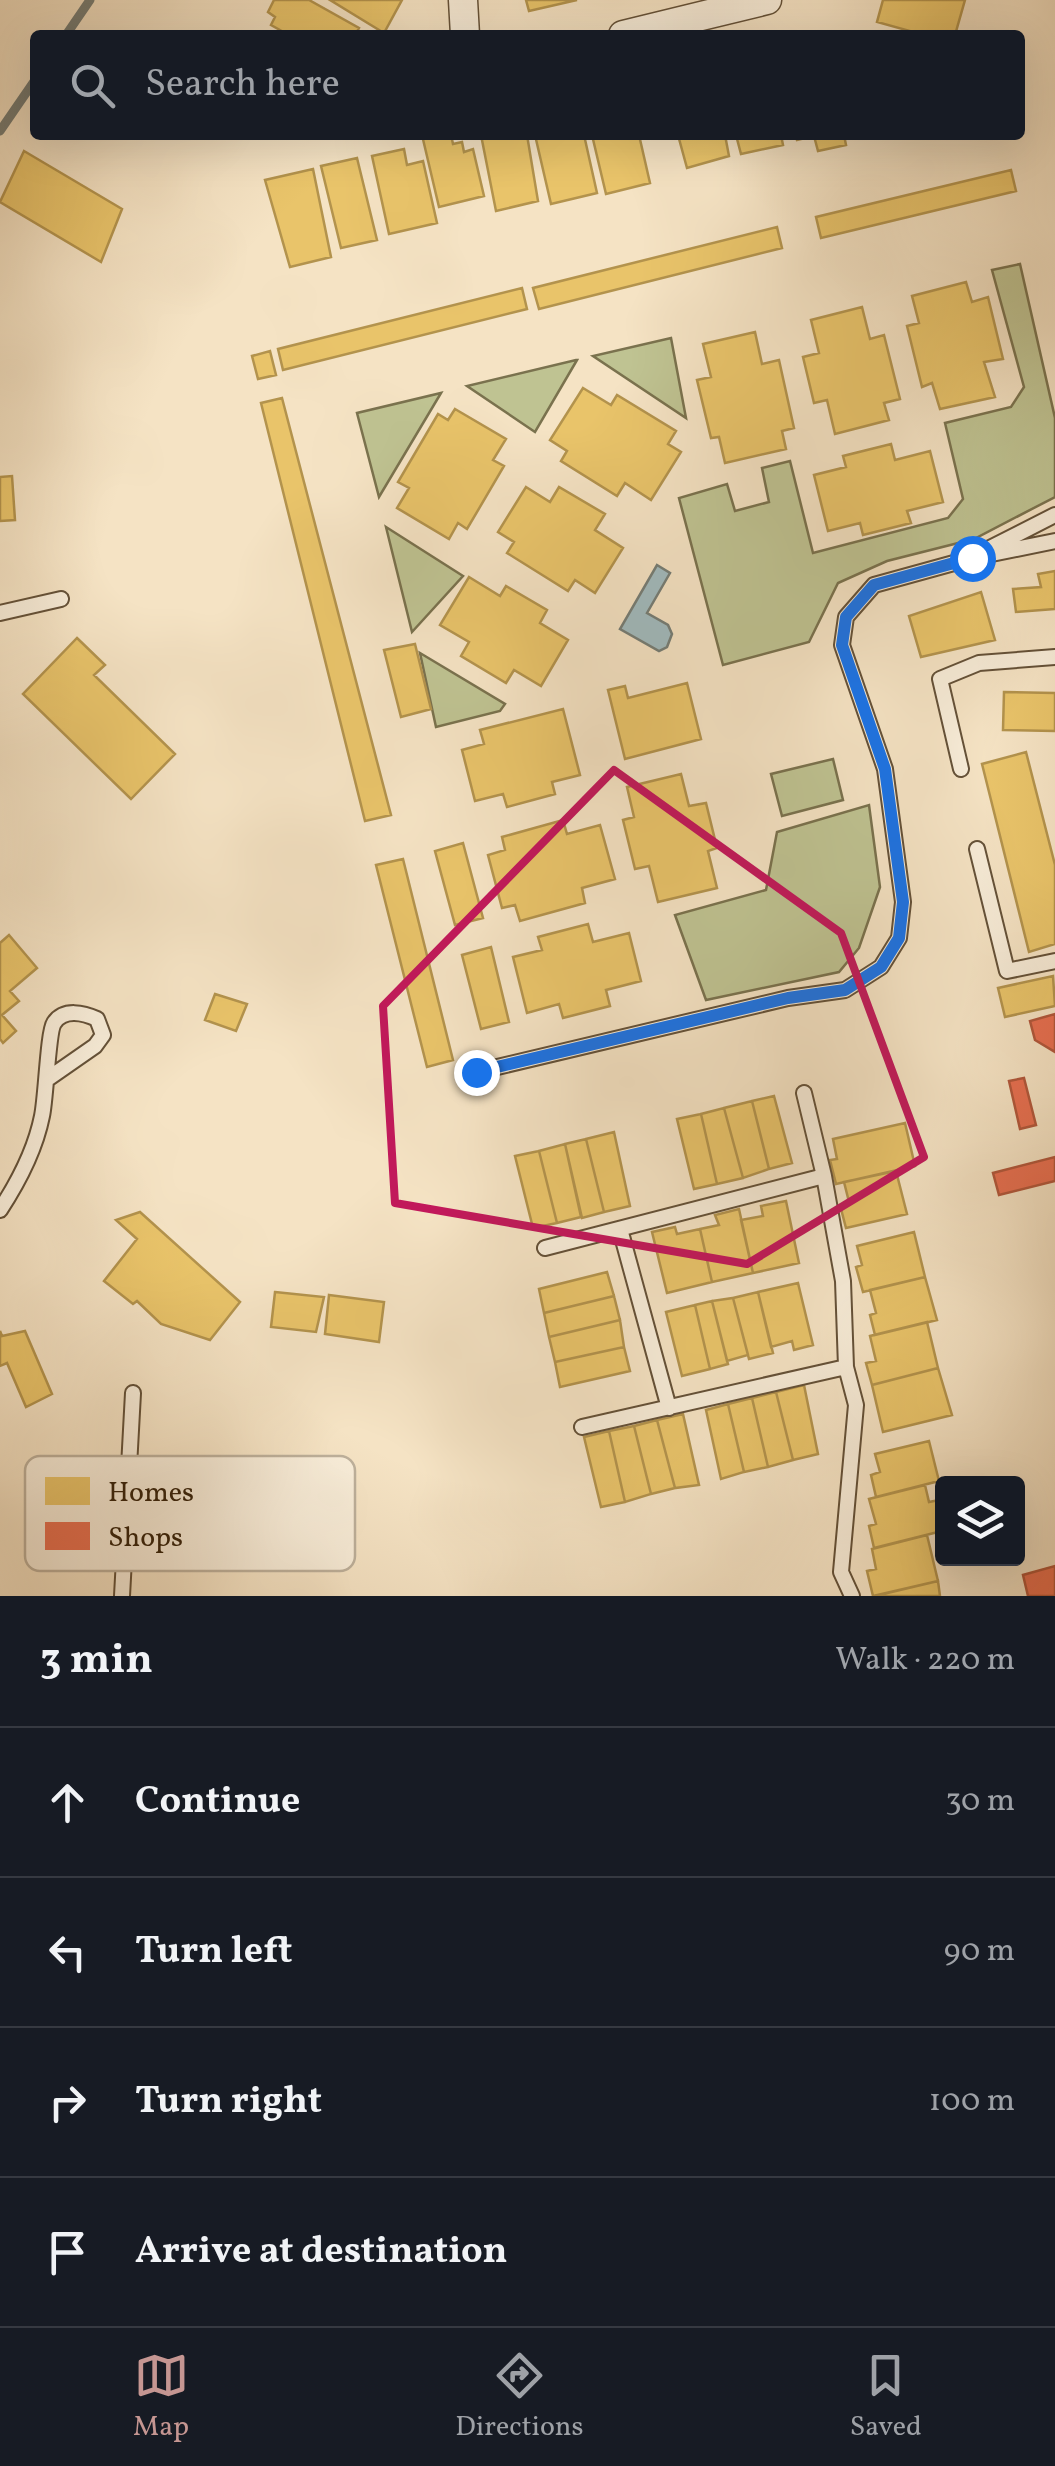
<!DOCTYPE html>
<meta charset="utf-8">
<style>
body{margin:0;font-family:Vollkorn,serif;background:#242831;color:#f1f3f6}
.controls{position:absolute;right:30px;bottom:30px;display:grid;overflow:hidden;border-radius:10px;box-shadow:0 10px 40px #0002}
.controls button{width:90px;height:90px;display:grid;place-items:center;padding:0;border:0;border-bottom:2px solid #363941;background:#171b24;color:#f1f3f6;font:50px sans-serif}
.stop{position:absolute;width:30px;height:30px;margin:-22px;border:8px solid #1a73e8;border-radius:50%;background:#fff}
.stop.end{background:#1a73e8;border-color:#fff;box-shadow:0 2px 10px #0008}
.list{margin:0;padding:0;list-style:none}
h2{display:flex;justify-content:space-between;align-items:center;height:130px;margin:0;padding:0 40px;font-size:42px}
h2 small{font-size:32px;font-weight:400;color:#9ea1a6}
.list li{display:grid;grid-template-columns:65px 1fr auto;gap:30px;align-items:center;box-sizing:border-box;height:150px;padding:0 40px;border-top:2px solid #363941}
.list b{display:block;font-size:38px;white-space:nowrap}
.list em{font-size:32px;font-style:normal;color:#9ea1a6}
.icon{flex:none;width:55px;height:55px;fill:none;stroke:currentColor;stroke-width:2;stroke-linecap:round;stroke-linejoin:round}
.map{position:relative;flex:none;width:1055px;height:1596px;overflow:hidden}
.search{position:absolute;background:#171b24;box-shadow:0 10px 40px #0002;left:30px;right:30px;top:30px;height:110px;display:flex;align-items:center;gap:25px;box-sizing:border-box;padding:0 35px;border-radius:10px;color:#9ea1a6;font-size:38px}
.sheet{height:730px;background:#171b24}
nav{display:flex;justify-content:space-around;align-items:center;box-sizing:border-box;height:140px;border-top:2px solid #363941;background:#171b24;font-size:28px;color:#9ea1a6}
nav a{display:grid;justify-items:center;gap:5px}
nav .on{color:#c59692}
.map>svg:first-child{display:block}
</style>
<div class="map">
<svg width="1055" height="1596" viewBox="0 0 1055 1596">
<rect width="100%" height="100%" fill="#f5e3c4"/>
<filter id="stains"><feTurbulence type="fractalNoise" baseFrequency=".002" numOctaves="4"/><feColorMatrix values="0 0 0 0 .2 0 0 0 0 .09 0 0 0 0 .02 0 0 0 .5 -.17"/></filter>
<radialGradient id="worn" r=".72"><stop offset=".6" stop-color="#630" stop-opacity="0"/><stop offset="1" stop-color="#630" stop-opacity=".3"/></radialGradient>
<!-- green -->
<path fill="#bfc392" stroke="#7a724e" stroke-width="2.5" d="M1020,264L1055,418V497L974,539L887,561L838,583L809,642L723,665L679,498L727,484L735,511L769,502L762,468L790,461L813,553L948,518L963,499L945,423L1011,407L1024,387L992,270Z
M671,338L686,418L593,356Z
M577,360L535,432L467,386L576,360Z
M441,393L379,497L357,413Z
M386,527L463,576L412,632Z
M420,653L505,704L500,711L436,727Z
M833,759L843,800L782,816L771,774Z
M869,805L880,887L859,948L839,972L706,1000L675,915L766,890L777,832Z"/>
<!-- water -->
<path fill="#a1bbbf" stroke="#757d76" stroke-width="2.5" d="M657,565L670,573L647,613L668,625L672,634L667,647L659,651L620,629Z"/>
<!-- homes -->
<path fill="#e9c46a" stroke="#b3934d" stroke-width="2.5" d="M274,0H309L359,28L355,35H289L271,25L275,17L268,12Z
M330,0H402L384,33Z
M526,0H577L529,11Z
M883,0H965L955,35H924L877,22Z
M422,135H451L453,144L462,142L464,152L473,149L484,196L439,207Z
M481,135H527L538,201L496,211Z
M535,135H584L597,193L551,204Z
M592,135H639L650,183L606,194Z
M678,135H725L729,156L687,168Z
M736,135H781L783,145L741,154Z
M796,135H844L846,145L818,151L814,136L797,140Z
M404,149L407,165L423,161L437,223L389,234L372,156Z
M24,151L122,209L101,262L0,202Z
M357,158L377,240L341,248L321,166Z
M313,169L331,257L290,267L265,180Z
M1011,170L1016,191L821,238L816,217Z
M777,227L782,248L539,309L533,288Z
M966,282L972,302L988,297L1003,359L984,362L995,397L940,409L932,383L922,387L907,326L919,323L912,296Z
M522,288L527,309L283,370L278,349Z
M862,307L870,339L884,335L900,399L884,403L889,420L835,434L827,400L814,403L803,357L819,353L811,320Z
M755,332L762,364L779,360L794,428L782,431L786,449L725,463L719,437L711,438L697,380L711,377L703,344Z
M270,351L276,375L258,379L252,356Z
M583,388L611,405L617,395L676,431L668,444L681,452L651,500L625,483L617,496L561,461L567,451L550,440Z
M282,398L391,815L365,821L261,403Z
M455,409L506,439L493,460L504,466L467,529L458,523L449,539L397,508L409,488L398,482L438,414L448,420Z
M891,444L895,460L930,451L943,502L907,511L911,523L863,535L860,523L828,531L814,475L846,467L843,456Z
M12,476L15,520L0,521V477Z
M526,487L550,502L559,487L605,514L595,530L623,548L595,593L575,580L568,591L507,553L514,542L498,532Z
M1055,571V609L1016,612L1013,589L1041,587L1038,574Z
M469,577L500,596L506,586L547,610L540,623L568,640L541,686L514,670L506,683L461,656L469,642L440,625Z
M981,592L995,640L921,657L909,616Z
M77,638L105,665L94,675L175,754L131,799L23,694Z
M415,644L431,709L401,717L384,650Z
M687,683L701,739L625,759L608,690L625,686L628,698Z
M1004,692L1055,693V731L1003,730Z
M563,709L580,775L552,782L555,794L507,807L503,794L475,801L462,750L484,744L480,730Z
M1026,752L1055,865V944L1029,952L982,764Z
M681,774L689,806L706,803L717,848L708,851L717,888L658,902L649,866L635,869L623,820L634,817L627,787Z
M563,820L567,834L600,825L615,879L582,888L585,903L520,921L515,905L502,908L488,855L505,850L502,837Z
M463,843L483,918L455,925L435,851Z
M403,859L453,1060L427,1067L376,865Z
M588,924L593,942L629,933L641,981L606,990L610,1006L563,1018L559,1004L527,1013L513,957L542,950L538,937Z
M9,935L37,968L10,991L19,1001L2,1015L16,1031L3,1043L0,1039V943Z
M491,947L509,1022L481,1029L462,955Z
M1053,976L1055,1006L1005,1017L998,988Z
M215,994L247,1004L236,1031L205,1020Z
M774,1096L792,1163L769,1169L752,1101Z
M752,1101L769,1169L743,1178L724,1108Z
M724,1108L743,1178L717,1184L701,1114Z
M701,1114L717,1184L694,1189L677,1119Z
M905,1123L915,1166L836,1184L830,1160L837,1159L833,1139Z
M614,1132L630,1206L604,1212L586,1139Z
M586,1139L604,1212L582,1218L565,1144Z
M565,1144L581,1217L557,1223L539,1151Z
M539,1151L557,1223L533,1228L515,1156Z
M896,1171L907,1214L846,1228L840,1205L849,1202L844,1182Z
M786,1201L799,1263L753,1273L741,1220L763,1216L761,1206Z
M739,1209L753,1273L712,1282L700,1229L719,1225L715,1215Z
M140,1212L240,1302L210,1340L161,1324L137,1301L133,1304L104,1281L137,1239L116,1220Z
M675,1227L677,1234L700,1229L712,1282L667,1293L652,1232Z
M914,1232L925,1277L863,1292L856,1267L862,1265L857,1246Z
M607,1272L614,1296L544,1313L539,1289Z
M925,1277L937,1320L875,1335L870,1315L876,1313L870,1290Z
M798,1283L813,1345L794,1350L792,1341L771,1347L758,1292Z
M275,1292L324,1297L316,1332L271,1327Z
M758,1292L773,1353L749,1359L733,1298Z
M329,1295L384,1302L379,1342L325,1334Z
M614,1296L620,1320L549,1337L544,1313Z
M733,1298L748,1355L727,1361L712,1301Z
M712,1301L728,1364L710,1369L695,1305Z
M695,1305L710,1369L682,1376L666,1312Z
M620,1320L624,1347L555,1362L549,1337Z
M927,1322L938,1368L872,1385L866,1363L876,1361L870,1336Z
M0,1331L2,1336L25,1331L52,1394L26,1407L7,1363L0,1366Z
M624,1347L630,1371L560,1387L555,1362Z
M938,1368L952,1415L883,1432L872,1385Z
M804,1385L818,1454L793,1460L776,1392Z
M776,1392L793,1460L768,1467L752,1398Z
M752,1398L768,1467L744,1472L728,1404Z
M728,1404L744,1472L721,1479L706,1410Z
M683,1414L699,1485L675,1488L657,1420Z
M657,1420L675,1488L651,1494L634,1426Z
M634,1426L651,1494L625,1502L609,1431Z
M609,1431L625,1502L601,1507L584,1437Z
M929,1441L939,1481L876,1497L871,1475L880,1472L875,1454Z
M925,1485L929,1502L939,1500L942,1531L874,1548L869,1526L876,1524L869,1499Z
M927,1535L938,1581L873,1596L867,1571L876,1569L872,1549Z
M938,1581L940,1596H875Z"/>
<!-- shops -->
<path fill="#e76f51" stroke="#b1573b" stroke-width="2.5" d="M1055,1014V1052L1035,1040L1030,1021Z
M1024,1078L1036,1125L1020,1129L1009,1081Z
M1055,1157V1181L999,1195L993,1173Z
M1055,1566V1596H1028L1023,1575Z"/>
<g fill="none" stroke-linecap="round" stroke-linejoin="round">
<!-- stream -->
<path stroke="#757d76" stroke-width="9" d="M66,35L90,0
M0,131L35,80"/>
<defs>
<path id="service" d="M990,548L1055,515
M0,613L61,599
M961,769L940,679L979,663L1055,657
M977,849L1007,971L1055,961
M476,1072L788,998L845,990L881,967L899,938L903,902L885,769L842,645L846,617L874,585L972,558L1055,541
M804,1093L824,1176L843,1281L846,1367L856,1405L841,1572L852,1596
M0,1210C19,1181 35,1151 42,1116C46,1098 48,1032 54,1023C64,1008 84,1013 97,1019L103,1035L95,1046L49,1078
M620,1229L669,1408
M545,1248L824,1176
M582,1427L846,1367
M122,1596L133,1393"/>
<path id="minor" d="M463,0L465,35
M623,35L767,0"/>
</defs>
<!-- service casing -->
<use href="#service" stroke="#645138" stroke-width="18"/>
<!-- minor casing -->
<use href="#minor" stroke="#645138" stroke-width="31"/>
<!-- service -->
<use href="#service" stroke="#f8edd9" stroke-width="14"/>
<!-- minor -->
<use href="#minor" stroke="#f8edd9" stroke-width="28"/>
</g>
<g fill="none" stroke-linecap="round" stroke-linejoin="round">
<!-- route -->
<path stroke="#1a73e8" stroke-width="12" d="M476,1072L788,998L845,990L881,967L899,938L903,902L885,769L842,645L846,617L874,585L972,558"/>
</g>
<!-- marked area -->
<path fill="none" stroke="#c2185b" stroke-width="8" stroke-linejoin="round" d="M614,770L841,933L924,1157L747,1264L395,1203L383,1006Z"/>
<!-- legend -->
<rect x="25" y="1456" width="330" height="115" rx="15" fill="#f8edd9" stroke="#bdb09b" stroke-width="2.5"/>
<rect x="45" y="1477" width="45" height="28" fill="#e9c46a"/>
<rect x="45" y="1522" width="45" height="28" fill="#e76f51"/>
<g font-size="28" fill="#342009">
<text x="108" y="1501">Homes</text>
<text x="108" y="1546">Shops</text>
</g>
<rect width="100%" height="100%" filter="url(#stains)"/>
<rect width="100%" height="100%" fill="url(#worn)"/>
</svg>
<div class="controls">
<button><svg class="icon" aria-label="layers" viewBox="0 0 24 24"><path d="M12 4l9 5-9 5-9-5zM3 14l9 5 9-5"/></svg></button>
</div>
<div class="stop" style="left:972px;top:558px"></div>
<div class="stop end" style="left:476px;top:1072px"></div>
<div class="search"><svg class="icon" aria-label="search" viewBox="0 0 24 24"><circle cx="10" cy="10" r="6"/><path d="M15 15l6 6"/></svg>Search here</div>
</div>
<section class="sheet">
<h2>3 min<small>Walk · 220 m</small></h2>
<ul class="list">
<li><svg class="icon" aria-label="ahead" viewBox="0 0 24 24"><path d="M12 20V5M6 11l6-6 6 6"/></svg><div><b>Continue</b></div><em>30 m</em></li>
<li><svg class="icon" aria-label="left" viewBox="0 0 24 24"><path d="M17 20v-9H6M10 6l-5 5 5 5"/></svg><div><b>Turn left</b></div><em>90 m</em></li>
<li><svg class="icon" aria-label="right" viewBox="0 0 24 24"><path d="M7 20v-9h11M14 6l5 5-5 5"/></svg><div><b>Turn right</b></div><em>100 m</em></li>
<li><svg class="icon" aria-label="arrive" viewBox="0 0 24 24"><path d="M6 21V4h12l-3 4 3 4H6"/></svg><div><b>Arrive at destination</b></div></li>
</ul>
</section>
<nav>
<a class="on"><svg class="icon" aria-label="map" viewBox="0 0 24 24"><path d="M3 6l6-2 6 2 6-2v14l-6 2-6-2-6 2zM9 4v14M15 6v14"/></svg>Map</a>
<a><svg class="icon" aria-label="directions" viewBox="0 0 24 24"><path d="M12 3l9 9-9 9-9-9zM9 14v-3h6M13 9l2 2-2 2"/></svg>Directions</a>
<a><svg class="icon" aria-label="saved" viewBox="0 0 24 24"><path d="M7 4h10v16l-5-4-5 4z"/></svg>Saved</a>
</nav>
